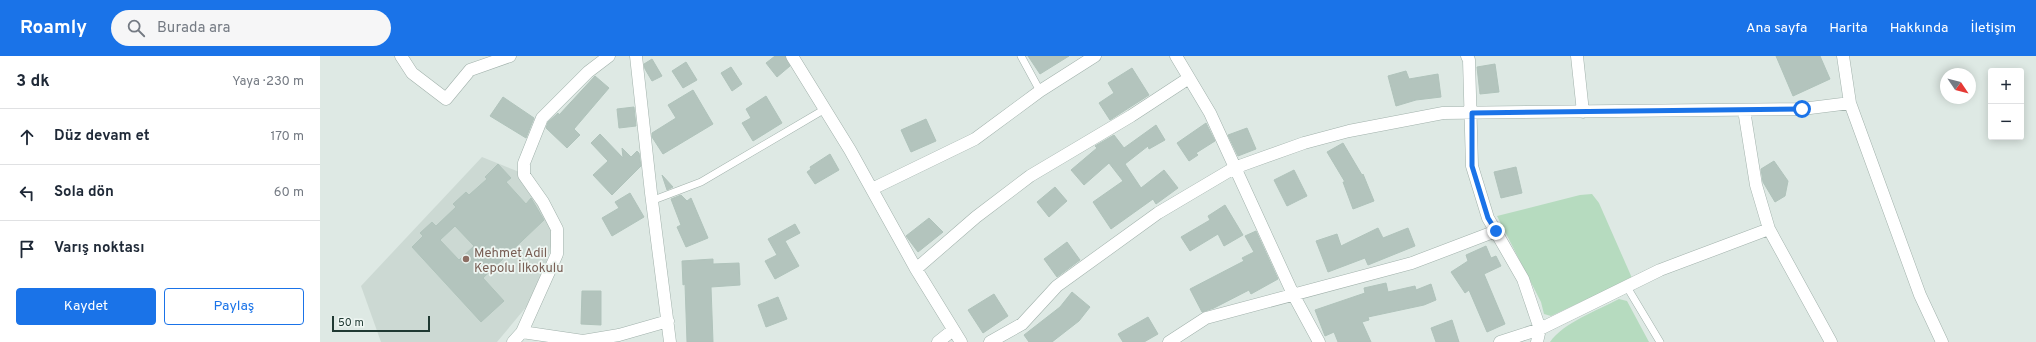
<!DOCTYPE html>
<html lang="tr">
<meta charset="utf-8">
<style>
body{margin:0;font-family:Overpass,sans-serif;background:#f6f6f7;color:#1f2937}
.controls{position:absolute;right:12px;top:12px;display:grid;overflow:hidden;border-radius:4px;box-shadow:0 2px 10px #0003}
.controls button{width:36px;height:36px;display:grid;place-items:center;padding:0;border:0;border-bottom:1px solid #e0e1e3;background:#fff;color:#1f2937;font:20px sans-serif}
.compass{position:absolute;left:1620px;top:12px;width:36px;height:36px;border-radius:50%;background:#fff;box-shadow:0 2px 10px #0003;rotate:125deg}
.scale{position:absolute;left:12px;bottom:10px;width:98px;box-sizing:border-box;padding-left:4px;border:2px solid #1f3932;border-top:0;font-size:11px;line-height:14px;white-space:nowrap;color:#1f3932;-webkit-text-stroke:3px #eef6f2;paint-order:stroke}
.stop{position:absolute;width:12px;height:12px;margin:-9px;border:3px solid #1a73e8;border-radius:50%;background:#fff}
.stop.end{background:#1a73e8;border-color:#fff;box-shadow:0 1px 4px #0008}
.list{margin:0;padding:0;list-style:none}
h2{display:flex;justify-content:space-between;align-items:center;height:52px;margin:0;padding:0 16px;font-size:17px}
h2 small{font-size:13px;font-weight:400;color:#747a83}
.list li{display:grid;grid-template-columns:26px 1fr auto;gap:12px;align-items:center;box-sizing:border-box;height:56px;padding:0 16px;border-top:1px solid #e0e1e3}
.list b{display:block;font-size:15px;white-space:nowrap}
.list em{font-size:13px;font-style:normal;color:#747a83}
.actions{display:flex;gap:8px;padding:12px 16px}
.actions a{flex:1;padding:9px 0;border:1px solid #1a73e8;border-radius:4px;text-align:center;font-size:14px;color:#1a73e8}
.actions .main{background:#1a73e8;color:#fff}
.icon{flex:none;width:22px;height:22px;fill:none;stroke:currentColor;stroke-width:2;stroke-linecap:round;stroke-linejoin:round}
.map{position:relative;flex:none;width:1716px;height:286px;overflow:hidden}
header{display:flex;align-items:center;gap:24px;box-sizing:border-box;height:56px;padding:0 20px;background:#1a73e8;color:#fff}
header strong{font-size:19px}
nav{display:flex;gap:22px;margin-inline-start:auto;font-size:14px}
.search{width:280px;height:36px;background:#f6f6f7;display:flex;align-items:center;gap:10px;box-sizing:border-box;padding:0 14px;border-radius:22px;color:#747a83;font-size:15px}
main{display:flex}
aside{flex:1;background:#fff}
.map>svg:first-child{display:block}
</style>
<header>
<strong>Roamly</strong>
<div class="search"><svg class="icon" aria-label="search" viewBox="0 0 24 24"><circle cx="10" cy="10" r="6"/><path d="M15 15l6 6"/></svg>Burada ara</div>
<nav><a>Ana sayfa</a><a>Harita</a><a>Hakkında</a><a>İletişim</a></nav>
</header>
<main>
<aside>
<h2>3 dk<small>Yaya · 230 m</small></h2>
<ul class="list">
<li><svg class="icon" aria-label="ahead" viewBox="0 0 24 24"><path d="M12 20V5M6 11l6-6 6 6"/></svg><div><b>Düz devam et</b></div><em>170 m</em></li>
<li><svg class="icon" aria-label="left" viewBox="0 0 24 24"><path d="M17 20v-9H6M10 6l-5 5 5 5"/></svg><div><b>Sola dön</b></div><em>60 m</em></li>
<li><svg class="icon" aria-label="arrive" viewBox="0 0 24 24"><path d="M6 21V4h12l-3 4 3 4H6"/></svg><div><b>Varış noktası</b></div></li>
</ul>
<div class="actions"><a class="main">Kaydet</a><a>Paylaş</a></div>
</aside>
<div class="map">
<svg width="1716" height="286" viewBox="0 0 1716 286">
<rect width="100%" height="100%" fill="#dee9e4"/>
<!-- built -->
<path fill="#ccd9d3" d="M162,101L207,119L238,166L217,238L177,286H61L41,230Z"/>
<!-- green -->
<path fill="#b6dbbf" d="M1272,138L1279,147L1312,222L1231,260L1224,258L1221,246L1177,160L1260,139Z
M1299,243L1307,245L1329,286H1230C1243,267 1278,254 1299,243Z"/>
<!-- building -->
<path fill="#b3c4bd" stroke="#b0c3bb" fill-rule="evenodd" d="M455,0H465L470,10L457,21L446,7Z
M708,0H749L720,18Z
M1456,0H1500L1510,23L1473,40Z
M332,3L342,20L332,25L325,13L324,8Z
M366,6L377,24L363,32L352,15Z
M1175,8L1179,36L1160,38L1157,11Z
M411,11L422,28L412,35L401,17Z
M812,12L829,39L790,64L779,47L794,37L788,27Z
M1086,15L1089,23L1118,18L1121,41L1096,44L1076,50L1068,20Z
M275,20L289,32L254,73L260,79L247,92L226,72L228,66L238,57L239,59Z
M373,34L393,68L343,98L332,81V77L356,62L348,49Z
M446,40L462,67L433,85L422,67L431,62L426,53Z
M183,41L214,62L206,82L170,60Z
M314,51L316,70L299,72L297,53Z
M606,63L616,85L591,96L581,74Z
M886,67L895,85L876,97L878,99L869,105L857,87Z
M836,69L845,84L829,93L828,90L805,108L821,132L844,114L858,132L836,148L833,143L791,173L773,146L803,125L789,107L764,129L751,114L777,92L775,90L794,79L804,92Z
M927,72L936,93L918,100L908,79Z
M280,78L303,102L302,92L311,101L317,95L319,97L321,110L292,139L273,119L288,105L271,87Z
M1023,87L1042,119L1043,118L1054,145L1033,153L1023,126H1025L1007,96Z
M510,98L519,114L495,128L487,116L491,113L490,111Z
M1454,105L1468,125L1465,140L1455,146L1443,126L1441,113Z
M178,108L191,122L186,126L206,148L211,142L224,164L163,222L184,245L161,266L92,191L103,180L100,177L112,166L116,170L136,151L133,148L146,136L149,139L167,123L165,121ZM135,170L154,190L139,204L120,184Z
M1196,111L1202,137L1181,142L1174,116Z
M974,114L987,140L967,150L954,124Z
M342,119L353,131L347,134Z
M735,131L747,145L729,161L717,146Z
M310,137L324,161L292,180L282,162L299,152L295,146Z
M361,139L367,145L371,142L388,182L366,191L357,171L361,169L351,143Z
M905,149L923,179L904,190L898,178L870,195L861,181L890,164L888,160Z
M609,162L623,176L598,196L586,180Z
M475,168L480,177L465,185L479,210L455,223L445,205L457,199L448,183Z
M1058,172L1063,182L1088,172L1095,190L1048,209L1045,202L1008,216L996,185L1017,178L1021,190Z
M936,175L958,223L931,238L929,234L894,252L882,256L870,233L924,205L922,202L934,196L925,180Z
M747,186L760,204L737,221L724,203Z
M1166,190L1171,202L1176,200L1181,210L1164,218L1185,268L1167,276L1149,234L1145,237L1131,216L1148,205L1146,199Z
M393,203V208L419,207L420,229L391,231L393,286H367L365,228L363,229L362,205Z
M1066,227L1068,236L1095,230L1096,234L1111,228L1116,244L1104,249L1048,261L1049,264L1042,266L1051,286H1018L1014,276L1005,280L995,254L1045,237L1044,232Z
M262,235H281V269L261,268Z
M752,236L770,251L759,265L732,286H709L704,279L740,251Z
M674,238L688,260L663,277L648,254Z
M458,241L467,263L446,271L438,249Z
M828,261L838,278L824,286H803L798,278Z
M1132,264L1139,286H1116L1111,272Z"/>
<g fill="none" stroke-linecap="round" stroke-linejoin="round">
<defs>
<path id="lane" d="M701,0L720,35
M331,145L381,126L505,53
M1307,231L1340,286"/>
<path id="street" d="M81,0L92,17L126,43L150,14L190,0
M316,0L331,137L350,286
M472,0L530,94L596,213L641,286
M856,0L890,57L973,238L999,286
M1147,0L1149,4L1152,110L1168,162L1203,223L1220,273L1217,286
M1257,0L1263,56
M1523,0L1530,47L1600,239L1622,286
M1424,54L1436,129L1449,173L1511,286
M552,133L655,83L720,35L775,0
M596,213L656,161L710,120L811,60L869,22
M202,276L263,285L299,279L348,265
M193,286L202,276L237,198V173L223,146L204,119V107L222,62L268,16L289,0
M618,286L633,274
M670,286L702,268L737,230L838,157L914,112L984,87L1029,75L1123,57L1482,53L1530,47
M849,286L886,262L1092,207L1176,175
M1180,286L1220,273L1340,214L1449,173"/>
</defs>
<!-- lane casing -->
<use href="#lane" stroke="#a1b1ab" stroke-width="8"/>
<!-- street casing -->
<use href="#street" stroke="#a1b1ab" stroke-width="13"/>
<!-- lane -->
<use href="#lane" stroke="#fff" stroke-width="7"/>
<!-- street -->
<use href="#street" stroke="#fff" stroke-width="12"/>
</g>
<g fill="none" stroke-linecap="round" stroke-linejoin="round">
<!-- route -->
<path stroke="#1a73e8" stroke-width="5" d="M1176,175L1168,162L1152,110V57L1482,53"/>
</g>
<!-- markers -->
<circle fill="#8d6e63" stroke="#eef6f2" stroke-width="1.5" cx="146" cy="203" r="4"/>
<g text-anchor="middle" stroke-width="3.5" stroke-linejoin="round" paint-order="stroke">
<!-- education labels -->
<g font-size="13" fill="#785e54" stroke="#eef6f2" text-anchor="start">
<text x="154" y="201">Mehmet Adil<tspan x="154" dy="15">Kepolu İlkokulu</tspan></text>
</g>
</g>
</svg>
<div class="controls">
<button>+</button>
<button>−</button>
</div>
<svg class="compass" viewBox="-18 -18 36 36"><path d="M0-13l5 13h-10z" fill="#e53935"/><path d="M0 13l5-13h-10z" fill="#747a83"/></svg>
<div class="scale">50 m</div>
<div class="stop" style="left:1482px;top:53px"></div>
<div class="stop end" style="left:1176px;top:175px"></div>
</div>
</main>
